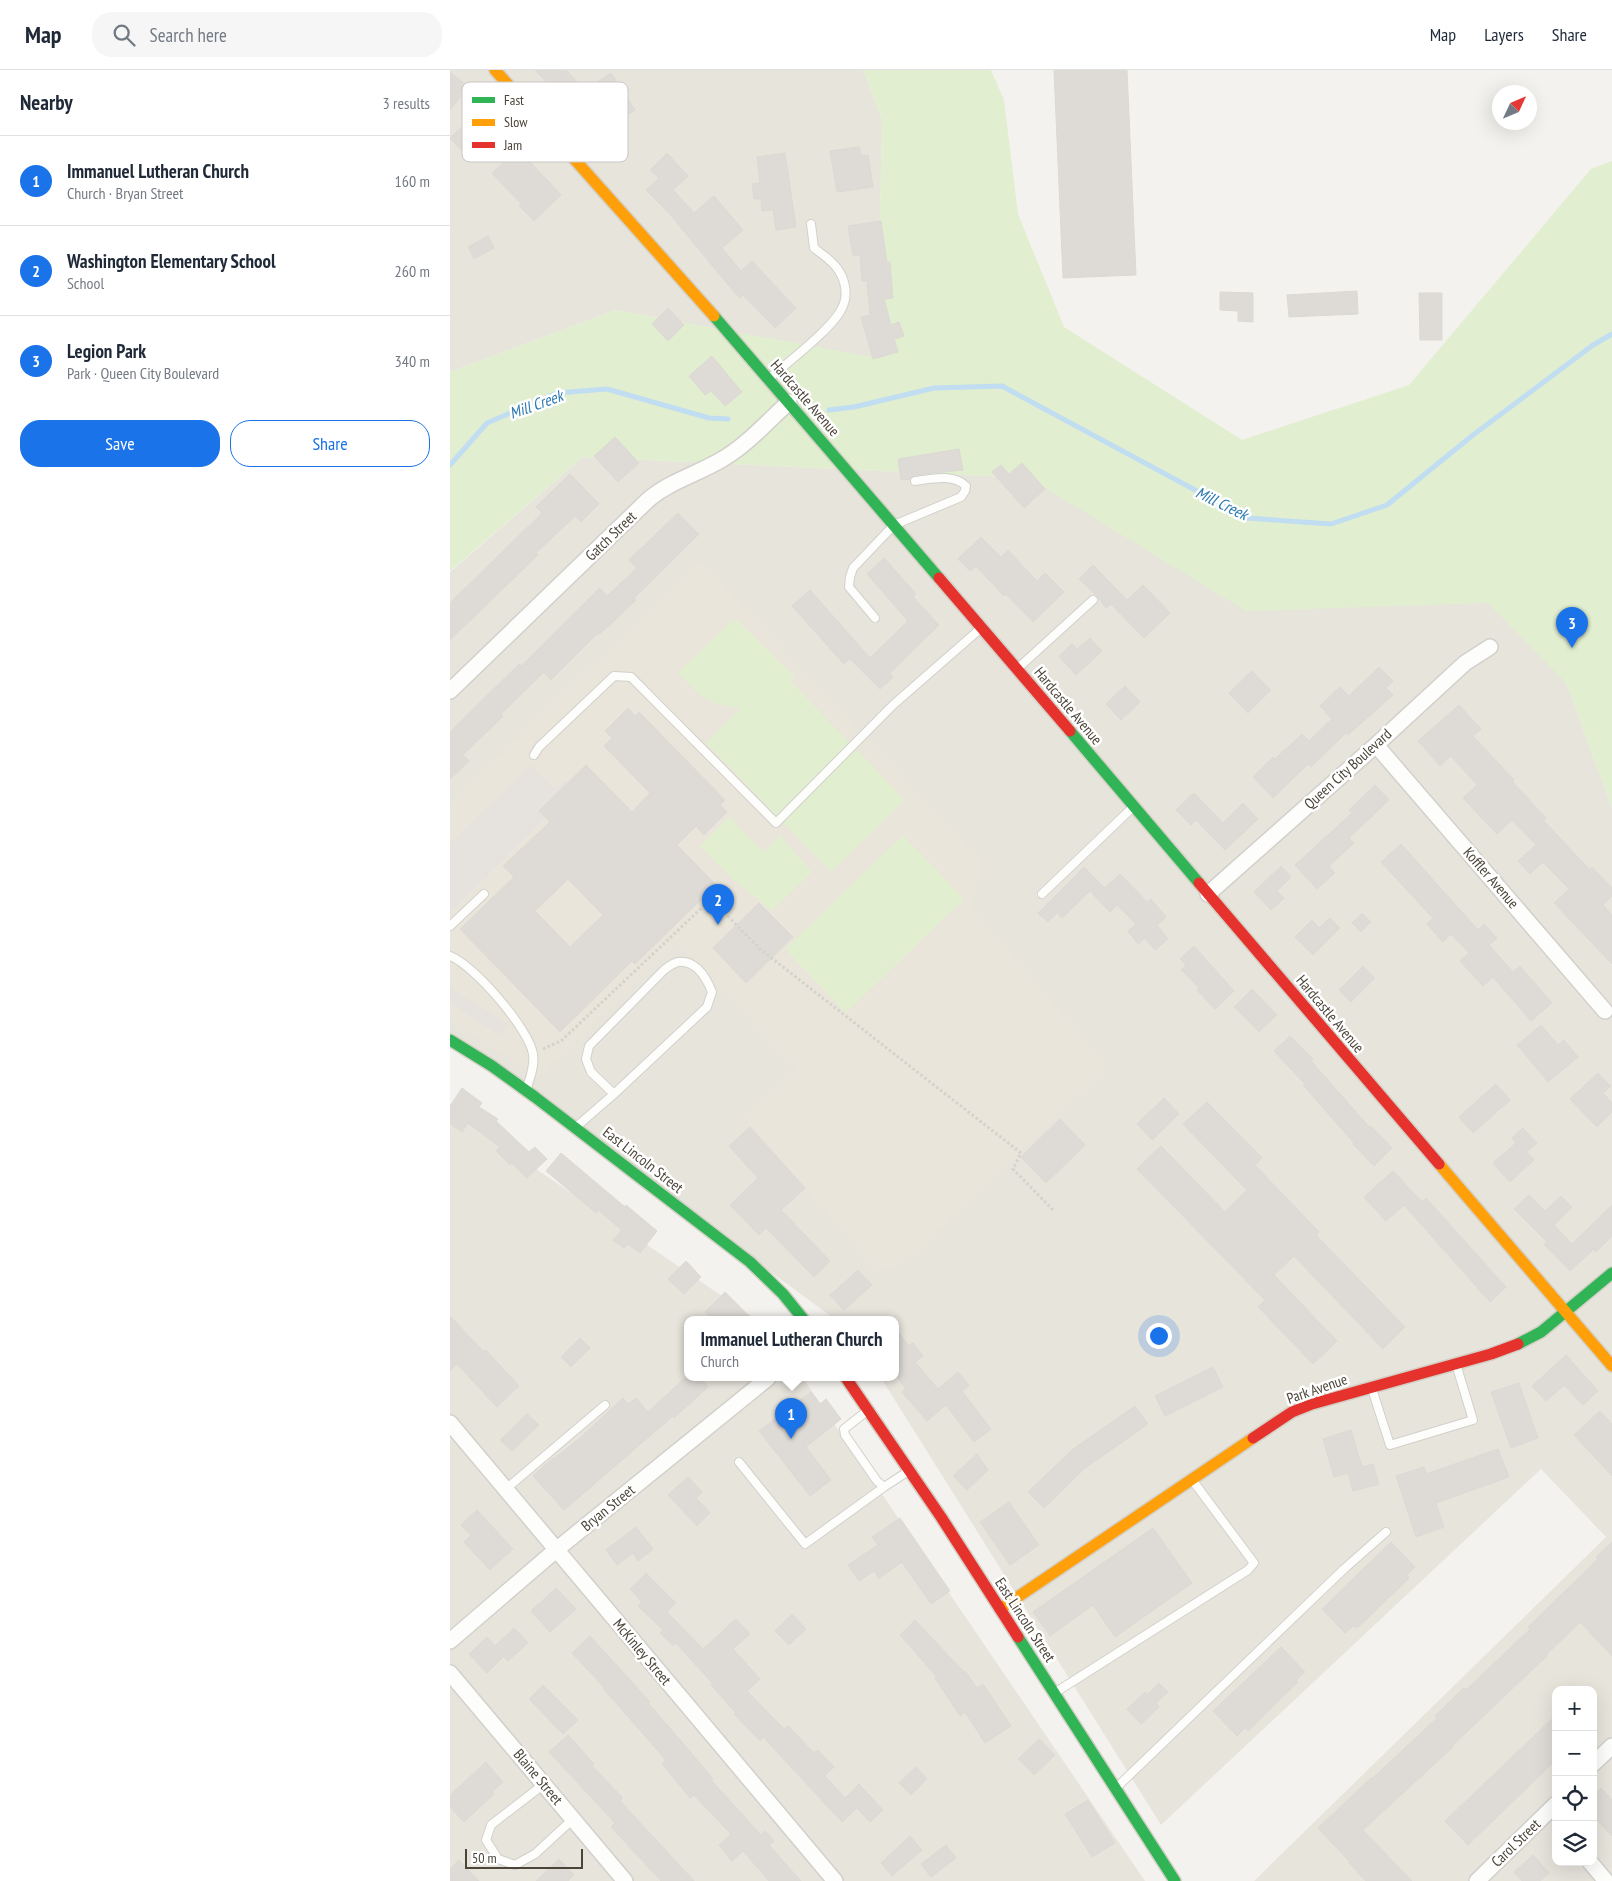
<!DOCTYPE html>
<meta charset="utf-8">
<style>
body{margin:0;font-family:"PT Sans Narrow",sans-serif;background:#f6f6f7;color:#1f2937}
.controls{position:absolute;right:15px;bottom:15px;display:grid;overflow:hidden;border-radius:10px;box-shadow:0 5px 20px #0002}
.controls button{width:45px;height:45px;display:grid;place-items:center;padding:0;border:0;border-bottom:1px solid #e0e1e3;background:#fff;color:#1f2937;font:25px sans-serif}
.compass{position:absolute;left:1042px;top:15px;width:45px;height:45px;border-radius:50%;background:#fff;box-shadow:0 5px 20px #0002;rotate:46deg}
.scale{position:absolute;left:15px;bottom:12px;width:118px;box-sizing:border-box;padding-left:5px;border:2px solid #4b4439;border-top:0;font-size:14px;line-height:18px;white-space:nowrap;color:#4b4439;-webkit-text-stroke:4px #fff;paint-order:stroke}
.you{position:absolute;left:708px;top:1265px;width:18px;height:18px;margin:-12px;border:4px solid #fff;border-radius:50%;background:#1a73e8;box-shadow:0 0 0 8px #1a73e833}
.badge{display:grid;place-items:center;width:32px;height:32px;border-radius:50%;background:#1a73e8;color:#fff;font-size:16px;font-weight:700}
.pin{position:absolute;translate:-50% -41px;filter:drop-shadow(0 1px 2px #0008)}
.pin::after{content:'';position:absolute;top:26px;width:18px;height:15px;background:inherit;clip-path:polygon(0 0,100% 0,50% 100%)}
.popup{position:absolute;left:234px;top:1246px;width:215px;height:65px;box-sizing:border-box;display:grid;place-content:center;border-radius:10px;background:#fff;filter:drop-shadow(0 1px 4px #0005);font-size:16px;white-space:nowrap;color:#747a83}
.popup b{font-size:19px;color:#1f2937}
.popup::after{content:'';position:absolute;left:50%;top:100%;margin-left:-10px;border:10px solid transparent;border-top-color:#fff}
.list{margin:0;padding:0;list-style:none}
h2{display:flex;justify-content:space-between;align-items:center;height:65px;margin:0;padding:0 20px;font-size:21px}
h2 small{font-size:16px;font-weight:400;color:#747a83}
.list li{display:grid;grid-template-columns:32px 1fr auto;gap:15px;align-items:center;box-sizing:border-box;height:90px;padding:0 20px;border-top:1px solid #e0e1e3}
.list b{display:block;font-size:19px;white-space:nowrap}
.list p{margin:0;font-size:16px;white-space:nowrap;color:#747a83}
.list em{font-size:16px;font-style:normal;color:#747a83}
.actions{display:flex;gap:10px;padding:15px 20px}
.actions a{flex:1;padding:11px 0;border:1px solid #1a73e8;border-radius:20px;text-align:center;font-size:18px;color:#1a73e8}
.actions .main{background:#1a73e8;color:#fff}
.icon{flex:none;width:28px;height:28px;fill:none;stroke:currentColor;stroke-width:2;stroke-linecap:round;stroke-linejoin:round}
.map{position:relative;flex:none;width:1162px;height:1811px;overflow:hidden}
header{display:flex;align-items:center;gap:30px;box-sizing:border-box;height:70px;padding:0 25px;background:#fff;border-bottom:1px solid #e0e1e3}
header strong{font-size:24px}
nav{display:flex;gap:28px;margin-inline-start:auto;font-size:18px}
.search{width:350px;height:45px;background:#f6f6f7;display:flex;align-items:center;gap:12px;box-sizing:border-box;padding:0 18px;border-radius:20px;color:#747a83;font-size:19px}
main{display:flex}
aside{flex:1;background:#fff}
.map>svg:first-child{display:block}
</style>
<header>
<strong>Map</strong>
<div class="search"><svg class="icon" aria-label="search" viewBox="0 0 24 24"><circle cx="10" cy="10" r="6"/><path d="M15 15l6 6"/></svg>Search here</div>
<nav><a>Map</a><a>Layers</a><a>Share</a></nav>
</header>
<main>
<aside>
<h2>Nearby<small>3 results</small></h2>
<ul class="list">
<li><span class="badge">1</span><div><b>Immanuel Lutheran Church</b><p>Church · Bryan Street</p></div><em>160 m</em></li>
<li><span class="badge">2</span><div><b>Washington Elementary School</b><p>School</p></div><em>260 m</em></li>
<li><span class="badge">3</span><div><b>Legion Park</b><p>Park · Queen City Boulevard</p></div><em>340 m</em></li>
</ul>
<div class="actions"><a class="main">Save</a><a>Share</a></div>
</aside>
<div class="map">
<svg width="1162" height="1811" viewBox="0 0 1162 1811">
<rect width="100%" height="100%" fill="#f4f2ee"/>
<!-- residential -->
<path fill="#e7e4dc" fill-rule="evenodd" d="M0,0H413L432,49L427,289L166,240L0,302Z
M133,387L579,408L1086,531L1162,738V1811H804L1156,1467L1091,1399L711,1755L431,1308H445V1250H386L0,966V502ZM1106,1620H1143V1792H1106Z
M0,1040L307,1250H237V1308H353L695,1811H0Z"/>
<!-- education -->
<path fill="#eae5da" d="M250,492L532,792L521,838L657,997L464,1183L439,1199H428L295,1049L348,999L226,872L88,1007L0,950V734Z"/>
<!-- green -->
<path fill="#e1eecf" d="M413,0H541L554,30L568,144L614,257L792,370L959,315L1141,99L1162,91V738L1116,613L1038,533L796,541L579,408L133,387L0,501V302L166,240L427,288L432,49Z
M282,551H288L345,607L341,612L455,730L381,802L256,673L292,637C263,639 245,623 228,602Z
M279,747L313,782L330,766L362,802L322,841L286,812L250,776Z
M453,765L514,829L396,943L335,879Z"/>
<!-- parking -->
<path fill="#e6e3df" d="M81,695L105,719L115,710L124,720L0,843V773Z
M0,918L59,954L52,966L0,934Z"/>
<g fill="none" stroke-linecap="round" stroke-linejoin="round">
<!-- stream -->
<path stroke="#c0ddf1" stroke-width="5" d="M379,340L404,337L484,318L552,316L797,448L881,454L937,435L1023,365L1143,275L1162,264
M0,395L37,353L107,323L157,319L259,348L278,349"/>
</g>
<!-- building -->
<path fill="#dedbd6" stroke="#dcd9d4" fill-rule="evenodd" d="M85,0H116L135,20L161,3L185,40L147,64L117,16L108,24Z
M604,0H677L686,205L613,208Z
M0,2L19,17L0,40Z
M30,39L46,56L27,74L29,77L18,88L0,68Z
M409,77L411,86L418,85L423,117L387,122L380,81Z
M68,79L111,125L84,151L69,136L71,134L42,103Z
M217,83L238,106L223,120L244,143L264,126L293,160L272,178L291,201L302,191L346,238L325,258L293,225L290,228L280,217L218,142L196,120L209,108L200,100Z
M335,83L346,157L326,160L323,140L312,141L311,129H304L302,114L310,113L307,87Z
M431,151L437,193L440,192L443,228L434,229L441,255L449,252L454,266L444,269L448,282L423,289L411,247L420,245L417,211H412L410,185L403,186L398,156Z
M38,166L44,178L24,189L18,177Z
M907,221L908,244L839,247L837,225Z
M770,222L803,223V252L788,251V241L770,240Z
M969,223H992V270H970Z
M218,238L234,255L218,271L202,254Z
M262,286L292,322L275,336L261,321L255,325L239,306Z
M165,367L189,393L168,412L144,386Z
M509,379L513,400L464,405L460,409L451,410L448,389Z
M572,393L595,419L574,438L542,402L551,395L559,404Z
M120,404L149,434L131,452L125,446L86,483L88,485L0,570V533L92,443L86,437Z
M228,443L249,464L184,528L186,530L150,564L148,563L101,610L94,602L51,644L53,646L13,685L19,691L0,709V662L69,594L71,596L150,518L157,526L187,498L179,490Z
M531,467L551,487L558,480L587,511L595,503L614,522L583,552L556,524L554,526L526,496L520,501L508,489Z
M434,488L466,524L463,527L489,555L440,603L443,607L430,619L400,589L394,594L342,536L360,520L420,588L458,551L417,504Z
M643,495L677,530L693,515L720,543L694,568L661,534L656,538L647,526L629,509Z
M640,568L652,581L626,605L609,586L622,574L627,579Z
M929,597L943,611L936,618L943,625L898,665L896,663L861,697L858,694L823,728L803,707L823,687L825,689L852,664L859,671L882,649L870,636L890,617L899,626Z
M802,601L821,620L798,643L779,623Z
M675,616L690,632L671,650L656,634Z
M1009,635L1031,659L1023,666L1064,710L1062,711L1096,748L1093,750L1140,800L1142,797L1162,818V826L1153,835L1162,845V894L1104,833L1119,819L1093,792L1080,804L1068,791L1086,775L1062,750L1047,764L1013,728L1027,715L1001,686L990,696L968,671Z
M178,638L185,646L189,642L275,730L270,735L277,742L254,765L246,756L227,775L266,815L185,894L182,891L110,962L10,859L64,807L53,796L100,752L89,741L136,695L182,742L200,723L154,676L162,668L155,661ZM118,809L153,845L120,877L85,841Z
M925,715L939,730L899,768L904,773L879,796L885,803L867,819L845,795L902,743L899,740Z
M744,723L773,753L793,733L808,749L775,780L746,750L741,755L726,740Z
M951,774L1028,860L1034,854L1047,868L1039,875L1063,902L1070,896L1102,933L1081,951L1043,907L1033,916L1010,891L1019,883L1001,864L993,872L977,854L983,848L931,792Z
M831,796L841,807L827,821L834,828L821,840L804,822Z
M634,797L655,818L670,804L697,832L701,829L716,847L707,855L718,869L705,880L695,868L688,874L678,861L686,854L667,835L660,842L640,821L612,848L607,843L598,852L588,843Z
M309,833L343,867L296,913L263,878Z
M912,843L921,852L911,862L902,853Z
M880,848L890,858L863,885L845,867L862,850L869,858Z
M744,876L784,921L765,939L747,920L749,918L731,900L736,895L730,889Z
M913,896L925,908L901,932L889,920Z
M802,919L827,945L809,962L784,937Z
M1091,955L1108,975L1114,970L1128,987L1098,1012L1067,975Z
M840,966L863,989L861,991L920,1058L921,1056L942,1078L924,1096L903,1074L904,1073L853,1015L855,1014L824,981Z
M1148,1003L1161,1016L1153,1023L1162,1033V1042L1147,1057L1120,1029Z
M1046,1014L1060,1030L1023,1063L1009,1047Z
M12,1018L32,1033L29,1037L48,1049L46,1051L79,1082L85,1077L97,1089L77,1108L62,1093L60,1095L46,1081L50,1077L18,1053L12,1062L0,1054V1036Z
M714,1028L729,1044L702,1070L687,1054Z
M757,1032L812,1088L805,1095L869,1162L866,1165L955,1257L933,1279L844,1186L824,1205L887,1271L863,1294L808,1237L815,1230L687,1099L711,1076L775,1142L797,1120L733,1054Z
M610,1049L635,1075L596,1113L571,1087Z
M300,1057L355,1118L331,1140L380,1191L364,1207L316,1158L309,1165L280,1135L308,1108L279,1076Z
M1073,1058L1087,1073L1077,1082L1084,1090L1060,1112L1043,1093L1066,1073L1062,1068Z
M111,1083L175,1137L176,1135L207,1161L190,1183L178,1174L174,1178L163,1170L172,1160L148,1140L146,1143L96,1101Z
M943,1101L972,1132L976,1128L1056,1217L1040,1232L954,1135L936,1151L914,1127Z
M1079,1125L1095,1141L1111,1126L1122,1137L1104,1155L1122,1174L1162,1135V1166L1146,1182L1144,1179L1120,1201L1094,1174L1097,1172L1064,1139Z
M236,1191L251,1207L234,1224L218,1209Z
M408,1200L422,1215L394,1240L380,1225Z
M275,1222L303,1250H263L255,1242Z
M0,1246L34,1282L36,1280L69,1316L47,1337L7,1294L0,1301Z
M445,1258L459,1276L463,1273L473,1286L465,1292L488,1319L508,1302L519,1315L512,1321L541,1359L524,1372L496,1335L477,1351L452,1322L456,1319L445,1304Z
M130,1268L140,1278L121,1297L111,1287Z
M1116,1285L1148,1321L1133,1335L1114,1315L1096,1331L1082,1316Z
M763,1297L773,1317L715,1346L705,1326Z
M235,1308H250L258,1317L224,1348L223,1346L114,1440L83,1406L103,1388L104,1389L130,1368L173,1328L178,1334L186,1328L198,1342Z
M1069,1313L1088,1368L1061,1378L1041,1322Z
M361,1322L370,1334L376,1329L391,1349L356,1377L381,1410L360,1426L309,1361Z
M685,1336L698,1354L635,1398L594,1438L578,1422L622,1380Z
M1150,1341L1162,1354V1406L1124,1365Z
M77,1344L89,1355L62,1381L50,1370Z
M901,1360L912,1397L923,1394L929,1414L903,1421L898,1403L884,1407L873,1369Z
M1048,1379L1059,1407L986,1433L994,1457L966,1467L946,1406L974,1397L976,1404Z
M527,1384L538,1400L517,1420L503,1406Z
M238,1407L252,1422L246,1428L260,1443L247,1456L218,1425Z
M559,1432L589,1475L560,1495L530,1452Z
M27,1440L63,1479L40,1500L14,1472L21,1465L11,1455Z
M450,1448L500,1521L481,1534L452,1492L429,1508L424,1501L409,1511L398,1495L428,1475L422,1467Z
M186,1457L203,1479L188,1491L183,1483L167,1495L156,1480Z
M703,1458L742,1513L665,1567L643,1535L600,1566L583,1542Z
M941,1472L965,1497L957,1505L959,1508L920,1546L907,1558L903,1556L895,1563L872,1539Z
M1162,1472V1586L1130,1552L1097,1584L1098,1585L1002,1676L1003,1677L913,1760L962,1811H916L899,1793L900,1792L868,1758L922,1707L923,1708L987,1648L985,1646L1014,1618L1016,1620L1080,1559L1078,1557L1148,1489L1146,1487Z
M196,1503L226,1533L217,1542L253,1579L286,1549L300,1564L283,1579L310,1609L297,1621L334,1659L338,1656L364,1683L368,1680L384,1697L375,1706L395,1728L409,1714L433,1740L420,1752L407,1738L392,1752L313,1667L310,1671L284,1644L286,1643L261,1615L263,1614L226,1573L223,1576L210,1563L213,1560L188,1536L192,1532L180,1519Z
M106,1518L126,1539L100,1562L81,1541Z
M342,1544L356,1559L339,1575L325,1561Z
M465,1550L514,1602L515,1601L527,1618L533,1614L561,1656L535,1673L515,1642L510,1646L485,1608L487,1607L450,1565Z
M64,1558L78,1573L58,1591L54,1586L37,1603L19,1584L37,1567L45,1576Z
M140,1566L200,1632L198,1633L231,1671L263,1709L261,1710L311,1765L315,1761L324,1771L319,1775L351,1811H319L293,1781L282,1791L269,1775L281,1764L244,1725L240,1728L212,1694L216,1690L153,1618L154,1617L122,1583Z
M831,1577L855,1602L846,1610L848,1612L798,1661L795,1658L787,1666L763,1641Z
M709,1613L718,1622L706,1633L709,1637L691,1654L677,1639L695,1622L697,1625Z
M93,1615L128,1650L113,1664L79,1629Z
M1106,1645V1690L1018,1775L995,1751Z
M118,1665L144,1694L142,1696L173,1728L170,1731L244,1811H211L161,1757L165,1753L99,1682Z
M589,1669L605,1685L584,1705L568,1689Z
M36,1692L53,1712L42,1722L44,1724L14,1752L0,1737V1725Z
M466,1697L477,1709L461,1725L449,1713Z
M1151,1718L1162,1730V1766L1143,1746V1726Z
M638,1730L665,1773L642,1787L615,1744Z
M460,1766L472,1780L442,1806L431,1793Z
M496,1775L506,1788L481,1807L471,1794Z
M1083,1785L1099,1803L1090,1811H1072L1064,1802Z
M109,1789L124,1805L118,1811H86Z
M9,1790L29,1811H0V1799Z"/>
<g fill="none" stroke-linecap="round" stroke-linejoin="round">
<defs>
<path id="lane" d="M320,308C338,292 383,258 392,238C398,227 396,212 389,201C383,191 373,185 364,178L361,154
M425,548L399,517L400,507L403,498L444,455L511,427L515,421L516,416C503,403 481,409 465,411
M568,598L643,530
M84,685L89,677L164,606L181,607L326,753L443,635L530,559
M592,824L682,738
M0,856L34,824
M0,886C24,895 79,959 83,984C85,996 80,1007 77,1018
M126,1057L164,1024L257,937L262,922C256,907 246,890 228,892C223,893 218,897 214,900L139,976L136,989L141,1002L164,1024
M922,1319L940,1375L1023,1350L1006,1294
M417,1341L394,1359L395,1365L427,1411L434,1417L457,1402
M289,1392L355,1474L434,1417
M56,1419L155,1335
M606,1622L798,1500L804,1493L743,1411
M94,1714L41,1755L36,1770L48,1789L65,1795L85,1784L123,1749
M667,1717L894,1499L936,1462"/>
<path id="street" d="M0,621L199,429C221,411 247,404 271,390C296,376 317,352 339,332
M926,675L1155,941
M758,824L926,675L1015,593L1040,577
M0,1353L385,1811
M0,1571L106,1480L318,1308
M0,1603L175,1811
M1143,1694L1162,1676
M1140,1792L1156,1811
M1027,1811L1106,1734"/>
<path id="fast" d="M264,246L489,508
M620,661L749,813
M0,970L42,996L85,1027L300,1192L333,1224L354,1250
M1068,1274L1091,1262L1162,1203
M568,1567L725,1811"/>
<path id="slow" d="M45,0L264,246
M989,1094L1162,1296
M550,1539L803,1368"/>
<path id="jam" d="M489,508L620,661
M749,813L989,1094
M396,1308L491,1447L568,1567
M803,1368L842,1342L862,1334L1041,1284L1068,1274"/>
</defs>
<!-- lane casing -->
<use href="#lane" stroke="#d2d0cb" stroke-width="10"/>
<!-- street casing -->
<use href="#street" stroke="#d2d0cb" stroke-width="18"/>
<!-- fast casing -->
<use href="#fast" stroke="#d3cfc5" stroke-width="14"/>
<!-- slow casing -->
<use href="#slow" stroke="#d3cfc5" stroke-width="14"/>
<!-- jam casing -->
<use href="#jam" stroke="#d3cfc5" stroke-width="14"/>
<!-- path -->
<path stroke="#d3d2cc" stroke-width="3" stroke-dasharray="2.5 2.5" stroke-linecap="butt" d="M93,979L111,971L261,829L310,879L571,1083L563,1099L604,1141"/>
<!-- lane -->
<use href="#lane" stroke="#fdfdfc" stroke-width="8"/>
<!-- street -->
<use href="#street" stroke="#fdfdfc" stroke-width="15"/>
<!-- fast -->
<use href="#fast" stroke="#30b455" stroke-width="11"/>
<!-- slow -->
<use href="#slow" stroke="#ff9f0a" stroke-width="11"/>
<!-- jam -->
<use href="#jam" stroke="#e5322d" stroke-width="11"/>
</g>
<g text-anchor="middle" stroke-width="5" stroke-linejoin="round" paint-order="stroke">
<!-- street labels -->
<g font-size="15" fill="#4b4439" stroke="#fff">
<text transform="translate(355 328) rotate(49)" y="5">Hardcastle Avenue</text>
<text transform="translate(161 466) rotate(-44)" y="5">Gatch Street</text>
<text transform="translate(618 636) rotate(50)" y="5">Hardcastle Avenue</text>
<text transform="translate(898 699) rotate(-42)" y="5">Queen City Boulevard</text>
<text transform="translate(1041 808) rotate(49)" y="5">Koffler Avenue</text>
<text transform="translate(880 944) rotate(50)" y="5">Hardcastle Avenue</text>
<text transform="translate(193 1090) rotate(38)" y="5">East Lincoln Street</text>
<text transform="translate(867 1319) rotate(-19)" y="5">Park Avenue</text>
<text transform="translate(158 1438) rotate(-39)" y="5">Bryan Street</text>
<text transform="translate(575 1550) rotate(57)" y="5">East Lincoln Street</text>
<text transform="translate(192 1582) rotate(50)" y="5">McKinley Street</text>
<text transform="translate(88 1707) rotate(50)" y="5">Blaine Street</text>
<text transform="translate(1066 1773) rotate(-44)" y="5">Carol Street</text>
</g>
<!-- water labels -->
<g font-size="16" font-style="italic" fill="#2e7ab2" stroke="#fff">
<text transform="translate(86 334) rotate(-20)" y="6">Mill Creek</text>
<text transform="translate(772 433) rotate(26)" y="6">Mill Creek</text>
</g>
</g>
<!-- legend -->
<rect x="12" y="12" width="166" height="80" rx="8" fill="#fff" stroke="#c9c7c4" stroke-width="1"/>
<rect x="22" y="27" width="23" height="6" fill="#30b455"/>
<rect x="22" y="49" width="23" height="7" fill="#ff9f0a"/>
<rect x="22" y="72" width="23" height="6" fill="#e5322d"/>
<g font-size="14" fill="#4b4439">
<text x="54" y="35">Fast</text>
<text x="54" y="57">Slow</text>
<text x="54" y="80">Jam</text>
</g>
</svg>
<div class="controls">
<button>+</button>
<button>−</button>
<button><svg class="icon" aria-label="locate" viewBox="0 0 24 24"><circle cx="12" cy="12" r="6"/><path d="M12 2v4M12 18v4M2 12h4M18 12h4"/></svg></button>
<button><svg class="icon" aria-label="layers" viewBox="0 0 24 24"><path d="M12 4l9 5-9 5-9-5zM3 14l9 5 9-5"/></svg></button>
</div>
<svg class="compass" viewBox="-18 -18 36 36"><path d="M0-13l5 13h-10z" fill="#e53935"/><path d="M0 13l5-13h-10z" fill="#747a83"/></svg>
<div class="scale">50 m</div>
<div class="you"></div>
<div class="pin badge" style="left:341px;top:1369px">1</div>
<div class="popup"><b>Immanuel Lutheran Church</b>Church</div>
<div class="pin badge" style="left:268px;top:855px">2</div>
<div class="pin badge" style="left:1122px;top:578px">3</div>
</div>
</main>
